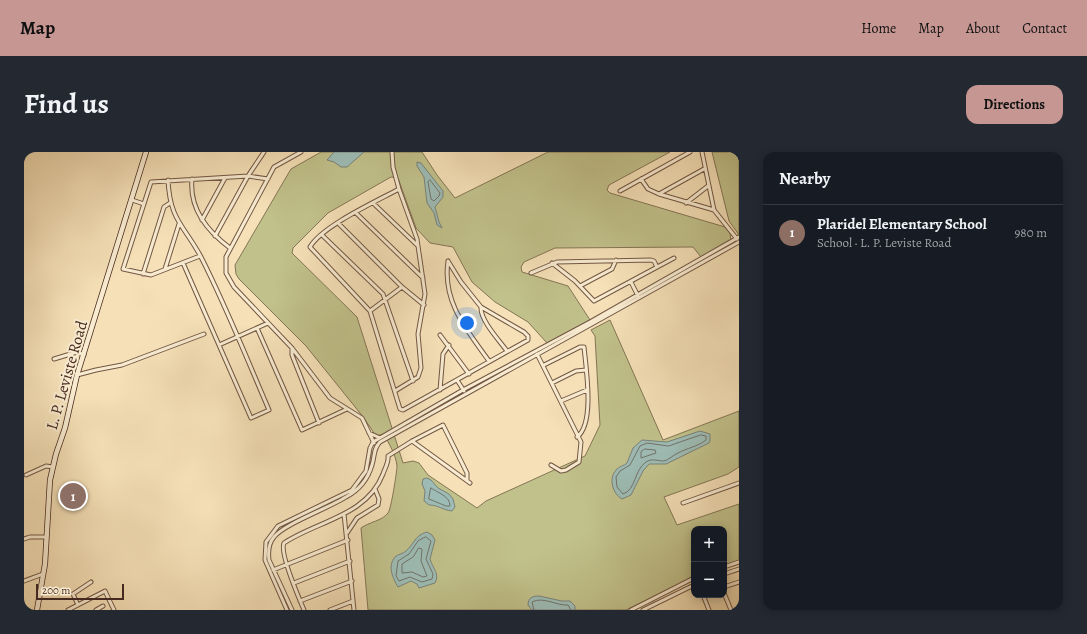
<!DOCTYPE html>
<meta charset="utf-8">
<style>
body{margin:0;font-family:Alegreya,serif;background:#242831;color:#f1f3f6}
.controls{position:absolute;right:12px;bottom:12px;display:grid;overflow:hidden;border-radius:8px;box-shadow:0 2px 10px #0003}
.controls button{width:36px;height:36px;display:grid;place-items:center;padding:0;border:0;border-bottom:1px solid #363941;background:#171b24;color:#f1f3f6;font:20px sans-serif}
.scale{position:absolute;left:12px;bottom:10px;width:88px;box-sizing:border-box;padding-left:4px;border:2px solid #46291f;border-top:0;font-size:11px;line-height:14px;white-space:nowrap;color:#46291f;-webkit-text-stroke:3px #f8ebd0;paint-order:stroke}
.you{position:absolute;left:443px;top:171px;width:14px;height:14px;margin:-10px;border:3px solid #fff;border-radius:50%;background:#1a73e8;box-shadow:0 0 0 6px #1a73e833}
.badge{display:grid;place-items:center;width:26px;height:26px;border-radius:50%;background:#c59692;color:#fff;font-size:13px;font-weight:700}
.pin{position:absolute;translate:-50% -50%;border:2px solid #fff;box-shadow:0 1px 4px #0006}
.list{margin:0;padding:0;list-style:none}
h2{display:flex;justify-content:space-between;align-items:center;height:52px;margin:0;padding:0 16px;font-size:17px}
h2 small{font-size:13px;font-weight:400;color:#9ea1a6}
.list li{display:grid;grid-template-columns:26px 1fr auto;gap:12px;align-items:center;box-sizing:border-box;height:56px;padding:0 16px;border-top:1px solid #363941}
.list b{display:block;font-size:15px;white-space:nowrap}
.list p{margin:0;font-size:13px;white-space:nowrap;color:#9ea1a6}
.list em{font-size:13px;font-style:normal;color:#9ea1a6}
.map{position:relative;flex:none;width:715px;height:458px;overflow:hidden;border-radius:12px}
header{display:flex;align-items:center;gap:24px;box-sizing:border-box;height:56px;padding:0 20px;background:#c59692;color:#111}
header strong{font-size:19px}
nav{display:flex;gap:22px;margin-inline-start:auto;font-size:14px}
.intro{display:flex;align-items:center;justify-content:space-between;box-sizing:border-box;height:96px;padding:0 24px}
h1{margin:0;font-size:28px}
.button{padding:10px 18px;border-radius:12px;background:#c59692;color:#111;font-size:14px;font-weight:700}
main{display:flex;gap:24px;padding:0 24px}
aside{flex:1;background:#171b24;border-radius:12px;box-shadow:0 2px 10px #0003}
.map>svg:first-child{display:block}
</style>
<header>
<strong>Map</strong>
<nav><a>Home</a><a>Map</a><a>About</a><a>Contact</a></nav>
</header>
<div class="intro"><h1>Find us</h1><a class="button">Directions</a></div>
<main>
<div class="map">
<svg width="715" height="458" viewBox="0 0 715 458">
<rect width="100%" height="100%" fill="#f5e0b7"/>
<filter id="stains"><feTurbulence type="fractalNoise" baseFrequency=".005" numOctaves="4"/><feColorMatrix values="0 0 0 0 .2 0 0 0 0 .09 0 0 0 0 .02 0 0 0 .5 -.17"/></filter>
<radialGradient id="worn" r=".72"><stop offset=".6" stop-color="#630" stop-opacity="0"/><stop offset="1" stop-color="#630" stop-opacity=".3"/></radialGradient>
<!-- green -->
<path fill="#c1c18b" stroke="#847555" d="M297,0H398L413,23L431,46L524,0H646L585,33L583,38L586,41L701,75L706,81L707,90L677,105L669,95L531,96L500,110L497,115L498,120L544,134L566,168L523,191L504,170L471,150L448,130L429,95L406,91L392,76L374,26L367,25L304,61L269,96L268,101L333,165L379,311L389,309L395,311L404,323L453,356L462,349L561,304L576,273L571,184L567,178L586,168L639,288L715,259V315L704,322L640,345L653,373L715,352V409L700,414V377H670V426L602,458H344L337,376C345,370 358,369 364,361C367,358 373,319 373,314C372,303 365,292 360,282L352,284L340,266L282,194L215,127L212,122L211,113L264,22L267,17Z
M688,0H715V83L705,69Z"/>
<!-- water -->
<path fill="#9dbcb5" stroke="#7a8179" d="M310,0H340L323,15H317L310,10L303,8Z
M393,10L397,11L419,39V45L411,55L415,70L418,76L413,73L410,61L403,51L400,25L393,14Z
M676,279L686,282V289L685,291L642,312H625L619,319L607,343L598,347C589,342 584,327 592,318C595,314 600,314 603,311L609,296L618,288L643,290Z
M403,326L407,328L414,336L425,342L429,347L431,355L428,359C419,358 414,353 405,353L400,349L401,339L398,332L399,327Z
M403,380L408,383L411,388L406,407C409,417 416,422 411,431L395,436L393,432L387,429L374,435C369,427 363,414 371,405C374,402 379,402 382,399C390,392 391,383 403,380Z
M515,444L538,449H546L551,454V458H508L504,453C504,446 508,444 515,444Z"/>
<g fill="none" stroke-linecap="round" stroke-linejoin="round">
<!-- shore -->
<path stroke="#72726a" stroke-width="1" d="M406,28L416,41L415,44L410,49L407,47L404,30Z
M677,283L682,284V288C673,295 663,296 654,301C649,303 645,308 640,309C633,309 628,306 622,310C610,318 612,338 599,342L593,335L592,325L596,319L606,313L616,294L623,291L644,294Z
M621,297L631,298L632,301L617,306V300Z
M407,336C414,341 426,344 426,354H422L405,347Z
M402,385L407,389L402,407L409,422L408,427L398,430L386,425L375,429L372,424L374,409L385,402L394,389Z
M395,396L398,397L397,409L403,424L399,425L388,420L378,421V412L389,405Z
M510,458L508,450C519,444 533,454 544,453L547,458"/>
<defs>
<path id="minor" d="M277,0L250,15L202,105V121L210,135L268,196L306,246L338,266L350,291
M368,0L369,15L375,37L393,87L401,142L394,182L397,216L394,225L371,239
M678,0L690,58L713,87
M168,27C165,57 183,79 206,96
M617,27L624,37L635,42L690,58
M144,28C146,69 160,73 177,105C202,154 223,207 245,258L227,266L159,111
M375,37C353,49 298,74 286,95L346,159L376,257L379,258L504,188V184L500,180L457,155L437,130L424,109
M596,39L666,0
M635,42L680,17
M108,48L120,52
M349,51L394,94
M662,51L684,34
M332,61L399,126
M178,68L201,26
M314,71L378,135L400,153
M298,83L359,142L389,229
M191,84L224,24L240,0
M176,104L127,123L99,117L127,30L224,24L244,27
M424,109C418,150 443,178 465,209
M528,111L551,129L570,149L650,106
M141,117L155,72
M507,121L533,110L627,108L630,109L633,115
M119,122L140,55L146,51
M607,130L614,144
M556,134L588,117L592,108
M457,155C456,168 475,188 483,199
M346,159L378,135
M233,176L278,278L323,257
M416,183L445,222
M195,193L244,171
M268,196V203L295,271
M513,202L557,290L555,310L542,318L537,319L527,313
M30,207L53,200L60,203
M520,213L556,195H560C562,216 571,272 553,285
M53,223L72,218L98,213L180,182
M433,228L440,239
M528,231L552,219L562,218
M416,238L419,202L425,193
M537,249L563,238
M345,281L356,286
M388,289L446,331
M2,323L22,314L29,315
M659,351L715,331
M320,362L330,458
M323,381L333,366L354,353L355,347L351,337
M0,387L6,385H22
M700,415L715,410
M249,418L324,388
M700,422L715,417
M0,429L19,422
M270,431L326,409
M700,435L715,430
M700,441L707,458
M679,443L685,458
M276,449L328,429
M54,453L49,442L67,430
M44,458L81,439L90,458
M72,458L79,454
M263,458L241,408L242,390L254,374L328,338L342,319L346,296L349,290L439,238L566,170L715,85
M268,458L245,408C244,400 244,392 250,385C260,372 305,356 322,345C335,338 344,327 348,313C351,304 349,297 356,290L715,90
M280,458C275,446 255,401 260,391C293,369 343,364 359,322C361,316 365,310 364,304L388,289L419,273L443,321V328
M306,458L329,449
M607,458L670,426
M619,458L670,433"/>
<path id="secondary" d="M13,458L21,412L26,328L32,302L41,276L53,223L122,0"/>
</defs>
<!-- minor casing -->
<use href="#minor" stroke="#725745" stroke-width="5"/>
<!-- secondary casing -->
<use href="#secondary" stroke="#46291f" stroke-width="6"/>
<!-- minor -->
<use href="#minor" stroke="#f8ebd0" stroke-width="3"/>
<!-- secondary -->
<use href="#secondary" stroke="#f8ebd0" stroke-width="4.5"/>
</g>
<g text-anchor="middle" stroke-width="4" stroke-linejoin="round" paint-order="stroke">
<!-- street labels -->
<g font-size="16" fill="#46291f" stroke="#f8ebd0">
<text transform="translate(42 223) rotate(-74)" y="6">L. P. Leviste Road</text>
</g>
</g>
<rect width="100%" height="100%" filter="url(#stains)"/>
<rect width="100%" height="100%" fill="url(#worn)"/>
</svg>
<div class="controls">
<button>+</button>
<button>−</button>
</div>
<div class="scale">200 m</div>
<div class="you"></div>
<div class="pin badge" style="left:49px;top:344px;background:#8d6e63">1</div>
</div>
<aside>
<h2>Nearby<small></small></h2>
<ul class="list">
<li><span class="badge" style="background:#8d6e63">1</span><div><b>Plaridel Elementary School</b><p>School · L. P. Leviste Road</p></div><em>980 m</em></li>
</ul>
</aside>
</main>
